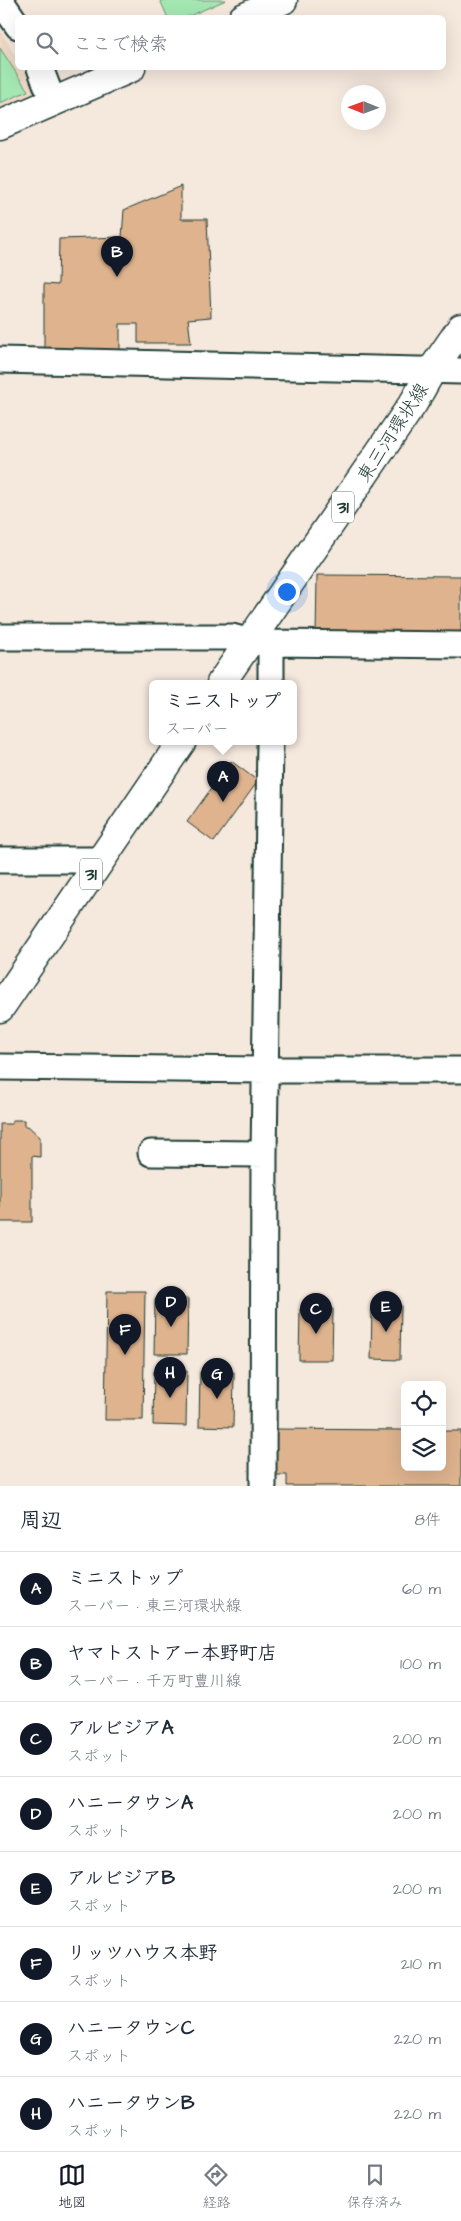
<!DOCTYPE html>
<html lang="ja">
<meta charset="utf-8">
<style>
body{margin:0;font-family:"Architects Daughter","Klee One",sans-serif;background:#f6f6f7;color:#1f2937}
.controls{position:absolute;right:15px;bottom:15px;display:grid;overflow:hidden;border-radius:8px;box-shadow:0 5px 20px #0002}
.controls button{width:45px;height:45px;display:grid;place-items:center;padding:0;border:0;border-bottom:1px solid #e0e1e3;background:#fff;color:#1f2937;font:25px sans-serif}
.compass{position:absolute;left:341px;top:85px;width:45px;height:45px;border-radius:50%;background:#fff;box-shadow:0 5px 20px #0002;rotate:271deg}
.you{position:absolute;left:286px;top:591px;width:18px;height:18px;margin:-12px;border:4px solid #fff;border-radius:50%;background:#1a73e8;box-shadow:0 0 0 8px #1a73e833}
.badge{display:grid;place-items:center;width:32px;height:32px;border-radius:50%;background:#111827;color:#fff;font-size:16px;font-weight:700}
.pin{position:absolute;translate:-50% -41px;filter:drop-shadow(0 1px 2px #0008)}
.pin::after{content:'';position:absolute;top:26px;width:18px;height:15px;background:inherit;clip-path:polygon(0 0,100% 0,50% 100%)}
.popup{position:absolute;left:149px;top:680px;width:148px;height:65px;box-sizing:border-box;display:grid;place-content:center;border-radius:8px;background:#fff;filter:drop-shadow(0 1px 4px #0005);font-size:16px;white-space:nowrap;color:#747a83}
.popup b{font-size:19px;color:#1f2937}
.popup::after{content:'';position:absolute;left:50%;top:100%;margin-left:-10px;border:10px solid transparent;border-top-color:#fff}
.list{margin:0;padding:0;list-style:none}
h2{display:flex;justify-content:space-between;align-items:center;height:65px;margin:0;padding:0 20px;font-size:21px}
h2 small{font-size:16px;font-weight:400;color:#747a83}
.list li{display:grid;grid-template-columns:32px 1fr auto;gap:15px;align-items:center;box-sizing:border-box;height:75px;padding:0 20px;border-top:1px solid #e0e1e3}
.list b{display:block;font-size:19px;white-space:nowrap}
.list p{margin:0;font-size:16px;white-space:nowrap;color:#747a83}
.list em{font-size:16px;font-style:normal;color:#747a83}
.icon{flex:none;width:28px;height:28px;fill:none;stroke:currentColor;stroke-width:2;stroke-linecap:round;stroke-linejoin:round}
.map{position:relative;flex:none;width:461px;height:1486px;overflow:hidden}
.search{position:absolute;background:#fff;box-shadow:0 5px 20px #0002;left:15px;right:15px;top:15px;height:55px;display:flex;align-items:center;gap:12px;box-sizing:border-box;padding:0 18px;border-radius:8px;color:#747a83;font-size:19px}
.sheet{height:665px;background:#fff}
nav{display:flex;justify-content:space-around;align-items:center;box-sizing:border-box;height:70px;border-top:1px solid #e0e1e3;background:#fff;font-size:14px;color:#747a83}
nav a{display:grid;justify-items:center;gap:2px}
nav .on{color:#111827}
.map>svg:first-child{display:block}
</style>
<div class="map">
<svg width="461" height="1486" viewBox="0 0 461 1486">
<rect width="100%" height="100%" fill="#f5e8dd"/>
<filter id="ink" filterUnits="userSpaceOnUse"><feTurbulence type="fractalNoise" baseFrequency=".02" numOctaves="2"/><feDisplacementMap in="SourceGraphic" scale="10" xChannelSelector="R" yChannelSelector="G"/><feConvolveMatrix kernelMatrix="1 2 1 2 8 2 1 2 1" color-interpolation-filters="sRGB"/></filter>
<g filter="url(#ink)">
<!-- built -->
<path fill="#eed8c5" d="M0,30L17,59L18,68H23L40,94L0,112Z"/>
<!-- green -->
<path fill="#a4e7b2" stroke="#629273" d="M160,0H226L187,17L168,18Z
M0,48L28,91L0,103Z"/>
<!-- building -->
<path fill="#deb38e" stroke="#1f3d34" d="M181,186V219H207L211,317L188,319L191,343H138V324H120V353L44,348V284L58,285L59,239L122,237L124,210Z
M317,575L461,576V639L316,637Z
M231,761L258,781L214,842L187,822Z
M12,1120H24V1126H28L40,1137V1157L32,1156V1222H0V1124H12Z
M107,1291H145L143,1420H105Z
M155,1299H188L187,1354H154Z
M372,1305H401L400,1360L371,1359Z
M300,1309H333L332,1360H299Z
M154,1371H187L186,1426L153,1425Z
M200,1372H234L233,1427L199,1426Z
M274,1429L405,1430V1467H442V1431H461V1486H287V1475H274Z"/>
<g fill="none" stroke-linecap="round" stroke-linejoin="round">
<defs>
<path id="minor" d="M0,0L18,26
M40,68L53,102
M0,360L461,371
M0,637H232L250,642L271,643L461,645
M271,683V643
M0,860H101
M0,1067L267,1070H461
M151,1153L264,1154
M263,1486L264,1154L270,741"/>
<path id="secondary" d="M243,18L283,0
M0,125L131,68"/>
<path id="primary" d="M221,683L414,402L432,370L461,328
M0,1008L182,741"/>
</defs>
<!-- minor casing -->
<use href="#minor" stroke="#1f3d34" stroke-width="29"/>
<!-- secondary casing -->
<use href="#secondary" stroke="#1f3d34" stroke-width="31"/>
<!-- primary casing -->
<use href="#primary" stroke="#1f3d34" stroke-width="31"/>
<!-- minor -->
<use href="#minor" stroke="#fff" stroke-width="25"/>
<!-- secondary -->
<use href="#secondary" stroke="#fff" stroke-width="28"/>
<!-- primary -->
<use href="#primary" stroke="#fff" stroke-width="28"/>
</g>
</g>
<g text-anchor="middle" stroke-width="4.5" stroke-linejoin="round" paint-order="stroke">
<!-- shield labels -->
<g fill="#fff" stroke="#627771" stroke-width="1">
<rect x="332" y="491.5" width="22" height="31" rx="4"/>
<rect x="80" y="858.5" width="22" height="31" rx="4"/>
</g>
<g font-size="18" font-weight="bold" fill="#1f3d34">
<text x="343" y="513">31</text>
<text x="91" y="880">31</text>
</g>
<!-- street labels -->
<g font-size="19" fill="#1f3d34" stroke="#fff">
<text transform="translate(392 432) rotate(-57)" y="7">東三河環状線</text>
</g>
</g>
</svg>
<div class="controls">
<button><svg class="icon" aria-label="locate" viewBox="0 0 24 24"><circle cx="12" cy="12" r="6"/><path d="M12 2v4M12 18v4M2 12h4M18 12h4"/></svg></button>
<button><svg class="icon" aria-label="layers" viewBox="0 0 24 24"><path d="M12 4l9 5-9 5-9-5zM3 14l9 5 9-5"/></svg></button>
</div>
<svg class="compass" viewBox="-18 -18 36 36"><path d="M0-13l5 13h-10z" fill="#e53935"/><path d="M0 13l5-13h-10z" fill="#747a83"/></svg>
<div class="you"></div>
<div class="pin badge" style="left:223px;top:802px">A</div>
<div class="popup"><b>ミニストップ</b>スーパー</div>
<div class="pin badge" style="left:117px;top:277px">B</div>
<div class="pin badge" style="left:316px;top:1334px">C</div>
<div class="pin badge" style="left:171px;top:1327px">D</div>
<div class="pin badge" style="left:386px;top:1332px">E</div>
<div class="pin badge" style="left:125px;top:1355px">F</div>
<div class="pin badge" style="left:217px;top:1399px">G</div>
<div class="pin badge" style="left:170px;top:1398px">H</div>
<div class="search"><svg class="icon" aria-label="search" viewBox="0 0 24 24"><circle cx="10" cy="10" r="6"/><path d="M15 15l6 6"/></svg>ここで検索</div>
</div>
<section class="sheet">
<h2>周辺<small>8件</small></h2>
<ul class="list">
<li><span class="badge">A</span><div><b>ミニストップ</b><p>スーパー · 東三河環状線</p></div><em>60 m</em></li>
<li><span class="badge">B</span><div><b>ヤマトストアー本野町店</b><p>スーパー · 千万町豊川線</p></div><em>100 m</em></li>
<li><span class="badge">C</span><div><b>アルビジアA</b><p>スポット</p></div><em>200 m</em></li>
<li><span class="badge">D</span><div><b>ハニータウンA</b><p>スポット</p></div><em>200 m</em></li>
<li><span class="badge">E</span><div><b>アルビジアB</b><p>スポット</p></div><em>200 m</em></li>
<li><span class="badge">F</span><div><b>リッツハウス本野</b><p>スポット</p></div><em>210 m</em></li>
<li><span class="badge">G</span><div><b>ハニータウンC</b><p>スポット</p></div><em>220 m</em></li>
<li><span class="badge">H</span><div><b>ハニータウンB</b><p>スポット</p></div><em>220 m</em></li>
</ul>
</section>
<nav>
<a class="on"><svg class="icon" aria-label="map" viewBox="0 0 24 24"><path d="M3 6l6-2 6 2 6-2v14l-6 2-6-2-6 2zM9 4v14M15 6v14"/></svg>地図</a>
<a><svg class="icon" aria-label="directions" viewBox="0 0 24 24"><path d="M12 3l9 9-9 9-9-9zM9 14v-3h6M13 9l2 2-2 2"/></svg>経路</a>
<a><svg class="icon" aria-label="saved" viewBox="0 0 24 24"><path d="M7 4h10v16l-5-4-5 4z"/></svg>保存済み</a>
</nav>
